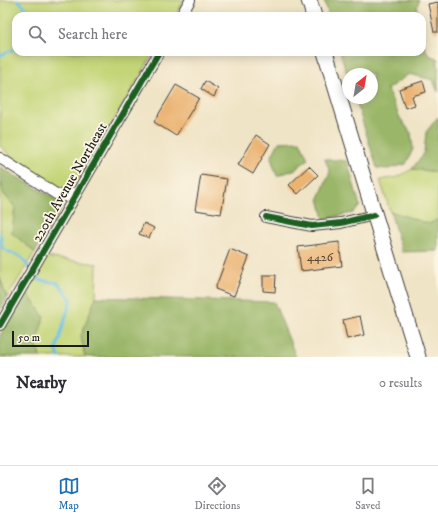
<!DOCTYPE html>
<style>
body{margin:0;font-family:"IM FELL DW Pica",serif;background:#f2f2f3;color:#2b2b33}
.compass{position:absolute;left:342px;top:68px;width:36px;height:36px;border-radius:50%;background:#fff;box-shadow:0 2px 10px #0003;rotate:31deg}
.scale{position:absolute;left:12px;bottom:10px;width:77px;box-sizing:border-box;padding-left:4px;border:2px solid #1c1c1c;border-top:0;font-size:11px;line-height:14px;white-space:nowrap;color:#1c1c1c;-webkit-text-stroke:3px #fcf5e5;paint-order:stroke}
.list{margin:0;padding:0;list-style:none}
h2{display:flex;justify-content:space-between;align-items:center;height:52px;margin:0;padding:0 16px;font-size:17px}
h2 small{font-size:13px;font-weight:400;color:#7c7c81}
.icon{flex:none;width:22px;height:22px;fill:none;stroke:currentColor;stroke-width:2;stroke-linecap:round;stroke-linejoin:round}
.map{position:relative;flex:none;width:438px;height:357px;overflow:hidden}
.search{position:absolute;background:#fff;box-shadow:0 2px 10px #0003;left:12px;right:12px;top:12px;height:44px;display:flex;align-items:center;gap:10px;box-sizing:border-box;padding:0 14px;border-radius:12px;color:#7c7c81;font-size:15px}
.sheet{height:108px;background:#fff}
nav{display:flex;justify-content:space-around;align-items:center;box-sizing:border-box;height:56px;border-top:1px solid #e1e1e2;background:#fff;font-size:11px;color:#7c7c81}
nav a{display:grid;justify-items:center;gap:2px}
nav .on{color:#1f6fb2}
.map>svg:first-child{display:block}
</style>
<div class="map">
<svg width="438" height="357" viewBox="0 0 438 357">
<rect width="100%" height="100%" fill="#fcf5e5"/>
<filter id="ink" filterUnits="userSpaceOnUse"><feTurbulence type="fractalNoise" baseFrequency=".025" numOctaves="2"/><feDisplacementMap in="SourceGraphic" scale="8" xChannelSelector="R" yChannelSelector="G"/><feConvolveMatrix kernelMatrix="1 2 1 2 8 2 1 2 1" color-interpolation-filters="sRGB"/></filter>
<filter id="wash" filterUnits="userSpaceOnUse"><feTurbulence type="fractalNoise" baseFrequency=".012" numOctaves="4" result="noise"/><feDisplacementMap in="SourceGraphic" scale="16" xChannelSelector="R" yChannelSelector="G"/><feGaussianBlur stdDeviation="0.9" result="paint"/><feColorMatrix in="noise" values="0 0 0 0 0 0 0 0 0 0 0 0 0 0 0 0 0 1.4 0 .05"/><feComposite in="paint" operator="in"/></filter>
<g filter="url(#wash)">
<rect width="100%" height="100%" fill="#f0e4c6"/>
<!-- green -->
<path fill="#c3d577" stroke="#70784a" d="M0,0H184L175,16H16V52H154L79,180L68,187L59,189L21,165L0,146Z
M412,169L438,172V219L429,224L390,211L380,180L398,177Z
M0,170L3,193L15,207L12,233L35,252L7,298L0,278Z
M45,257L97,264L96,297L81,336L85,357H40L36,344L44,317L25,290Z"/>
<!-- forest -->
<path fill="#9ab668" stroke="#5b6942" d="M324,0H419L415,16H329Z
M422,42L429,55L438,59V92L433,80L409,74L387,89L400,118L411,133L413,149L406,164L388,169L377,168L355,98H372V74H348V77L340,52H422Z
M438,117V172L412,169L424,153L426,132Z
M300,141L308,159L296,169L277,176L271,158L279,142Z
M325,159L347,161L360,206L353,213L324,219L319,198L330,172Z
M0,167L64,204L35,252L12,233L15,207L3,193Z
M390,211L429,224L438,219V251L402,252Z
M0,278L7,298L0,310Z
M25,290L44,317L36,344L40,357H0V335Z
M96,297L274,302L296,357H85L81,336Z"/>
<g fill="none" stroke-linecap="round" stroke-linejoin="round">
<!-- stream -->
<path stroke="#63bce0" stroke-width="3" d="M18,0L33,16
M0,56L16,48
M0,234L3,249L21,257L39,280L58,283L71,299L56,350L59,357"/>
</g>
<g id="blocks">
<!-- building -->
<path fill="#ebb473" d="M438,2V32H434L428,4Z
M205,81L218,89L214,97L201,89Z
M423,81L426,92L412,96L415,105L405,108L399,89Z
M176,85L199,98L176,136L154,122Z
M256,135L270,144L253,174L238,165Z
M309,166L318,175L298,194L289,185Z
M201,175L227,179L221,214L195,210Z
M144,223L154,228L149,238L139,234Z
M339,242L342,266L301,271L298,247Z
M230,249L249,257L234,296L215,289Z
M263,275H276L275,292L263,291Z
M360,316L364,335L347,339L343,320Z"/>
</g>
</g>
<g filter="url(#ink)">
<use href="#blocks" fill-opacity="0" stroke="#3c3a36" stroke-width="1"/>
<g fill="none" stroke-linecap="round" stroke-linejoin="round">
<defs>
<path id="street" d="M181,16L190,0
M0,158L56,194L65,196L76,192
M266,217L312,226L341,223L374,215
M0,325L159,52"/>
<path id="primary" d="M309,0L314,16
M325,52L418,357"/>
</defs>
<!-- street casing -->
<use href="#street" stroke="#3c3a36" stroke-width="12"/>
<!-- primary casing -->
<use href="#primary" stroke="#3c3a36" stroke-width="17"/>
<!-- street -->
<use href="#street" stroke="#fff" stroke-width="10"/>
<!-- primary -->
<use href="#primary" stroke="#fff" stroke-width="15"/>
<defs>
<path id="cycleway" d="M266,217L312,226L341,223L374,215
M0,325L159,52"/>
</defs>
<!-- cycleway casing -->
<use href="#cycleway" stroke="#fcf5e5" stroke-width="8"/>
<!-- cycleway -->
<use href="#cycleway" stroke="#1b5e20" stroke-width="6"/>
</g>
</g>
<g text-anchor="middle" stroke-width="3.5" stroke-linejoin="round" paint-order="stroke">
<!-- number labels -->
<g font-size="12" fill="#504232">
<text x="320" y="261">4426</text>
</g>
<!-- street labels -->
<g font-size="14" fill="#1c1c1c" stroke="#fcf5e5">
<text transform="translate(69 182) rotate(-60)" y="5">220th Avenue Northeast</text>
</g>
</g>
</svg>
<svg class="compass" viewBox="-18 -18 36 36"><path d="M0-13l5 13h-10z" fill="#e53935"/><path d="M0 13l5-13h-10z" fill="#7c7c81"/></svg>
<div class="scale">50 m</div>
<div class="search"><svg class="icon" aria-label="search" viewBox="0 0 24 24"><circle cx="10" cy="10" r="6"/><path d="M15 15l6 6"/></svg>Search here</div>
</div>
<section class="sheet">
<h2>Nearby<small>0 results</small></h2>
<ul class="list">
</ul>
</section>
<nav>
<a class="on"><svg class="icon" aria-label="map" viewBox="0 0 24 24"><path d="M3 6l6-2 6 2 6-2v14l-6 2-6-2-6 2zM9 4v14M15 6v14"/></svg>Map</a>
<a><svg class="icon" aria-label="directions" viewBox="0 0 24 24"><path d="M12 3l9 9-9 9-9-9zM9 14v-3h6M13 9l2 2-2 2"/></svg>Directions</a>
<a><svg class="icon" aria-label="saved" viewBox="0 0 24 24"><path d="M7 4h10v16l-5-4-5 4z"/></svg>Saved</a>
</nav>
